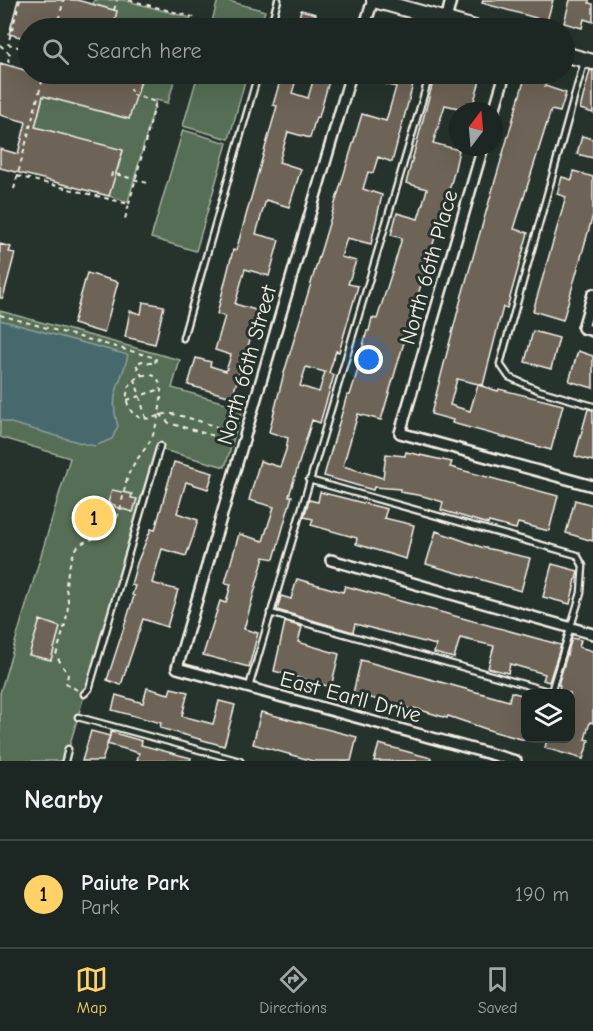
<!DOCTYPE html>
<style>
body{margin:0;font-family:"Comic Neue",sans-serif;background:#29322f;color:#f1f3f6}
.controls{position:absolute;right:18px;bottom:18px;display:grid;overflow:hidden;border-radius:12px;box-shadow:0 6px 24px #0002}
.controls button{width:54px;height:54px;display:grid;place-items:center;padding:0;border:0;border-bottom:2px solid #3a4340;background:#1c2622;color:#f1f3f6;font:30px sans-serif}
.compass{position:absolute;left:449px;top:102px;width:54px;height:54px;border-radius:50%;background:#1c2622;box-shadow:0 6px 24px #0002;rotate:16deg}
.you{position:absolute;left:369px;top:360px;width:21px;height:21px;margin:-15px;border:4px solid #fff;border-radius:50%;background:#1a73e8;box-shadow:0 0 0 9px #1a73e833}
.badge{display:grid;place-items:center;width:39px;height:39px;border-radius:50%;background:#ffd166;color:#111;font-size:20px;font-weight:700}
.pin{position:absolute;translate:-50% -50%;border:3px solid #fff;box-shadow:0 2px 6px #0006}
.list{margin:0;padding:0;list-style:none}
h2{display:flex;justify-content:space-between;align-items:center;height:78px;margin:0;padding:0 24px;font-size:26px}
h2 small{font-size:20px;font-weight:400;color:#a0a5a5}
.list li{display:grid;grid-template-columns:39px 1fr auto;gap:18px;align-items:center;box-sizing:border-box;height:108px;padding:0 24px;border-top:2px solid #3a4340}
.list b{display:block;font-size:22px;white-space:nowrap}
.list p{margin:0;font-size:20px;white-space:nowrap;color:#a0a5a5}
.list em{font-size:20px;font-style:normal;color:#a0a5a5}
.icon{flex:none;width:33px;height:33px;fill:none;stroke:currentColor;stroke-width:2;stroke-linecap:round;stroke-linejoin:round}
.map{position:relative;flex:none;width:593px;height:761px;overflow:hidden}
.search{position:absolute;background:#1c2622;box-shadow:0 6px 24px #0002;left:18px;right:18px;top:18px;height:66px;display:flex;align-items:center;gap:15px;box-sizing:border-box;padding:0 21px;border-radius:33px;color:#a0a5a5;font-size:22px}
.sheet{height:186px;background:#1c2622}
nav{display:flex;justify-content:space-around;align-items:center;box-sizing:border-box;height:84px;border-top:2px solid #3a4340;background:#1c2622;font-size:16px;color:#a0a5a5}
nav a{display:grid;justify-items:center;gap:3px}
nav .on{color:#ffd166}
.map>svg:first-child{display:block}
</style>
<div class="map">
<svg width="593" height="761" viewBox="0 0 593 761">
<rect width="100%" height="100%" fill="#26332d"/>
<filter id="ink" filterUnits="userSpaceOnUse"><feTurbulence type="fractalNoise" baseFrequency=".0167" numOctaves="2"/><feDisplacementMap in="SourceGraphic" scale="12" xChannelSelector="R" yChannelSelector="G"/><feConvolveMatrix kernelMatrix="1 2 1 2 8 2 1 2 1" color-interpolation-filters="sRGB"/></filter>
<g filter="url(#ink)">
<!-- green -->
<path fill="#546e54" stroke="#a4b09e" stroke-width="1.5" d="M94,0H124L191,18L188,28H113L117,11L93,4Z
M218,0H225L265,11L260,28H210Z
M49,74H72L138,91L143,74H176L168,103L156,100L128,202L109,196L113,178L30,146L118,169L123,151L35,127Z
M198,74H247L229,139L183,126Z
M183,130L227,143L196,251L151,238Z
M0,311L180,360L172,388L243,408L225,467L156,448L65,761H0V693L70,458L0,437Z"/>
<!-- water -->
<path fill="#47696d" stroke="#8c9f9e" stroke-width="1.5" d="M0,320L128,355C121,385 108,394 118,426L112,439L95,446L85,444L0,420Z"/>
<!-- building -->
<path fill="#6d6457" stroke="#f4f1e8" stroke-width="1.5" fill-rule="evenodd" d="M18,0H77L117,11L113,28H84L85,25L63,19L61,28H28V39L9,34Z
M483,0H553L547,21L482,3Z
M570,0H589V3L593,4V22L584,19L582,28L564,23Z
M301,10L316,14L311,28H296Z
M0,63L28,71V74H143L129,119L43,96L35,127L123,150L109,196L0,168V149L18,154L26,122L0,115Z
M590,70L593,71V113L580,109Z
M282,74H298L292,93L308,98L315,74H331L319,117H316L310,138L288,132L279,162L301,169L289,207L266,200L262,213L256,234L279,240L269,276L245,269L235,304L259,311L232,397L188,385L196,358L211,362L210,366L226,371L231,355L215,350L225,316L217,314L233,250L236,251L277,106L273,105Z
M359,74H404L415,77L392,162L378,157L373,173L368,172L363,189L382,195L371,244L347,238L341,257L356,261L348,284L358,286L339,352L336,351L329,373L334,375L320,423L312,420L289,496H292L274,559L264,557L244,629L258,633L249,667L203,655L220,601L226,603L231,584L225,583L239,534L263,541L274,507L249,500L260,461L280,467L286,450L288,438L269,432L284,373L362,114L386,121L396,87L359,76ZM306,367L325,372L319,392L300,386Z
M440,74H482L471,111L445,105L433,143L459,150L454,173L381,420L358,414L343,466L383,478L386,454L405,456L406,452L452,462L450,467L558,496L549,531L518,523L516,529L489,522L488,524L441,510L443,502L423,496L400,492V489L374,487L373,490L324,476L347,395H350L364,350L362,349L367,331H369L372,318L377,319L392,272L402,238L391,235L397,213L418,219L423,203L427,189L406,183L433,82L437,84Z
M526,74H549L545,86L566,93L560,112L551,110L514,229L528,233L507,308L503,307L483,385L457,379L450,405L470,411L478,385L498,391L499,389L563,405L551,450L452,423L453,420L431,414L462,295Z
M582,136L593,139V158L577,154Z
M574,171L593,177V215L563,320L533,311L566,197L557,194L562,177L572,180Z
M0,244L11,247L9,252L15,253L3,298H0Z
M87,273L118,282L104,333L73,324Z
M143,302L164,306L155,344L125,337L130,311L141,314Z
M533,331L559,338L551,369L525,362Z
M578,351L593,356V388L569,381Z
M588,409L593,410V461L575,456Z
M174,462L213,473L208,489L186,482L177,513L198,520L193,537L186,556L162,549L152,583L178,590L167,627L143,619L121,685L107,680L134,596L132,595L135,586L131,585L137,563L151,529L155,530Z
M112,490L132,494L131,498L137,499L133,512L115,507V505L108,503Z
M320,492L387,509L384,518L414,525L406,559L356,544L357,538L311,525L313,519L304,517L309,500L318,502Z
M575,500L593,505V541L566,533Z
M436,531L481,547L530,558L521,591L426,564Z
M552,564L578,571L570,604L543,597Z
M297,579L343,592L345,586L561,645L549,682L543,680L545,674L510,664L508,673L488,668L494,646L460,638L454,658L434,653L436,645L355,624L353,632L277,610L281,596L291,599Z
M40,620L60,627L51,660L29,655Z
M285,622L302,627L298,642L339,654L331,687L274,671Z
M572,638L581,640L579,647L593,651V723L590,722L585,739L589,740L583,759L545,748L547,738H570V693H558L560,685H558Z
M361,660L509,701L511,692L525,696V740L495,732L448,716L447,718L414,708V710L353,693Z
M147,688L169,694L171,688L188,692L182,716L213,724L219,701L235,705L224,746L160,728L161,723L112,710L116,695L143,703Z
M261,712L357,737L351,761H313L253,744Z
M91,731L110,736L102,761H82Z
M111,732L142,741L141,745L191,758L190,761H137L139,753L107,744Z
M379,744L431,758V761H374Z"/>
<g fill="none" stroke-linecap="round" stroke-linejoin="round">
<defs>
<path id="lane" d="M270,28L278,0
M584,62L500,364L509,377L538,390L593,406
M183,338L258,74
M270,613L551,692L581,593L583,566L577,555L309,480
M249,687L430,74
M84,694L89,689L160,446
M78,717L240,761
M65,761L68,749"/>
<path id="street" d="M446,20L451,0
M364,28L373,0
M351,74L177,668L516,761
M494,111L505,74
M483,147L400,433L593,486
M593,294L583,328L593,331
M331,560L593,634"/>
<path id="secondary" d="M374,0L475,28
M564,54L593,62"/>
</defs>
<!-- lane casing -->
<use href="#lane" stroke="#f4f1e8" stroke-width="9"/>
<!-- street casing -->
<use href="#street" stroke="#f4f1e8" stroke-width="14"/>
<!-- secondary casing -->
<use href="#secondary" stroke="#f4f1e8" stroke-width="18"/>
<!-- path -->
<path stroke="#f4f1e8" stroke-width="2" stroke-dasharray="4.5 4.5" stroke-linecap="butt" d="M20,0L8,44L28,50
M129,0L197,18
M114,10L117,0
M56,28L64,0
M0,45L10,54L8,61L13,66
M17,176L129,204L125,219
M111,177L112,173L151,184
M14,189L44,74
M129,204L156,102L130,94L131,89
M0,315L156,358L155,364L142,361L136,364L142,376
M135,379L146,419
M127,400L161,389
M160,414L169,423L218,437L225,435
M77,690L66,683L68,675L56,655C61,638 68,620 68,602C68,598 67,593 66,589C66,578 70,559 76,549C83,538 101,540 110,529C123,514 122,491 129,473C135,459 147,449 153,435C158,421 172,370 145,375C123,378 120,411 141,418C152,421 161,412 172,414C188,417 205,423 220,428L225,435L235,438"/>
<!-- lane -->
<use href="#lane" stroke="#26332d" stroke-width="4.5"/>
<!-- street -->
<use href="#street" stroke="#26332d" stroke-width="9"/>
<!-- secondary -->
<use href="#secondary" stroke="#26332d" stroke-width="14"/>
</g>
</g>
<g text-anchor="middle" stroke-width="6" stroke-linejoin="round" paint-order="stroke">
<!-- street labels -->
<g font-size="22" fill="#f4f1e8" stroke="#26332d">
<text transform="translate(428 267) rotate(-74)" y="8">North 66th Place</text>
<text transform="translate(246 365) rotate(-74)" y="8">North 66th Street</text>
<text transform="translate(351 696) rotate(15)" y="8">East Earll Drive</text>
</g>
</g>
</svg>
<div class="controls">
<button><svg class="icon" aria-label="layers" viewBox="0 0 24 24"><path d="M12 4l9 5-9 5-9-5zM3 14l9 5 9-5"/></svg></button>
</div>
<svg class="compass" viewBox="-18 -18 36 36"><path d="M0-13l5 13h-10z" fill="#e53935"/><path d="M0 13l5-13h-10z" fill="#a0a5a5"/></svg>
<div class="you"></div>
<div class="pin badge" style="left:94px;top:518px">1</div>
<div class="search"><svg class="icon" aria-label="search" viewBox="0 0 24 24"><circle cx="10" cy="10" r="6"/><path d="M15 15l6 6"/></svg>Search here</div>
</div>
<section class="sheet">
<h2>Nearby<small></small></h2>
<ul class="list">
<li><span class="badge">1</span><div><b>Paiute Park</b><p>Park</p></div><em>190 m</em></li>
</ul>
</section>
<nav>
<a class="on"><svg class="icon" aria-label="map" viewBox="0 0 24 24"><path d="M3 6l6-2 6 2 6-2v14l-6 2-6-2-6 2zM9 4v14M15 6v14"/></svg>Map</a>
<a><svg class="icon" aria-label="directions" viewBox="0 0 24 24"><path d="M12 3l9 9-9 9-9-9zM9 14v-3h6M13 9l2 2-2 2"/></svg>Directions</a>
<a><svg class="icon" aria-label="saved" viewBox="0 0 24 24"><path d="M7 4h10v16l-5-4-5 4z"/></svg>Saved</a>
</nav>
